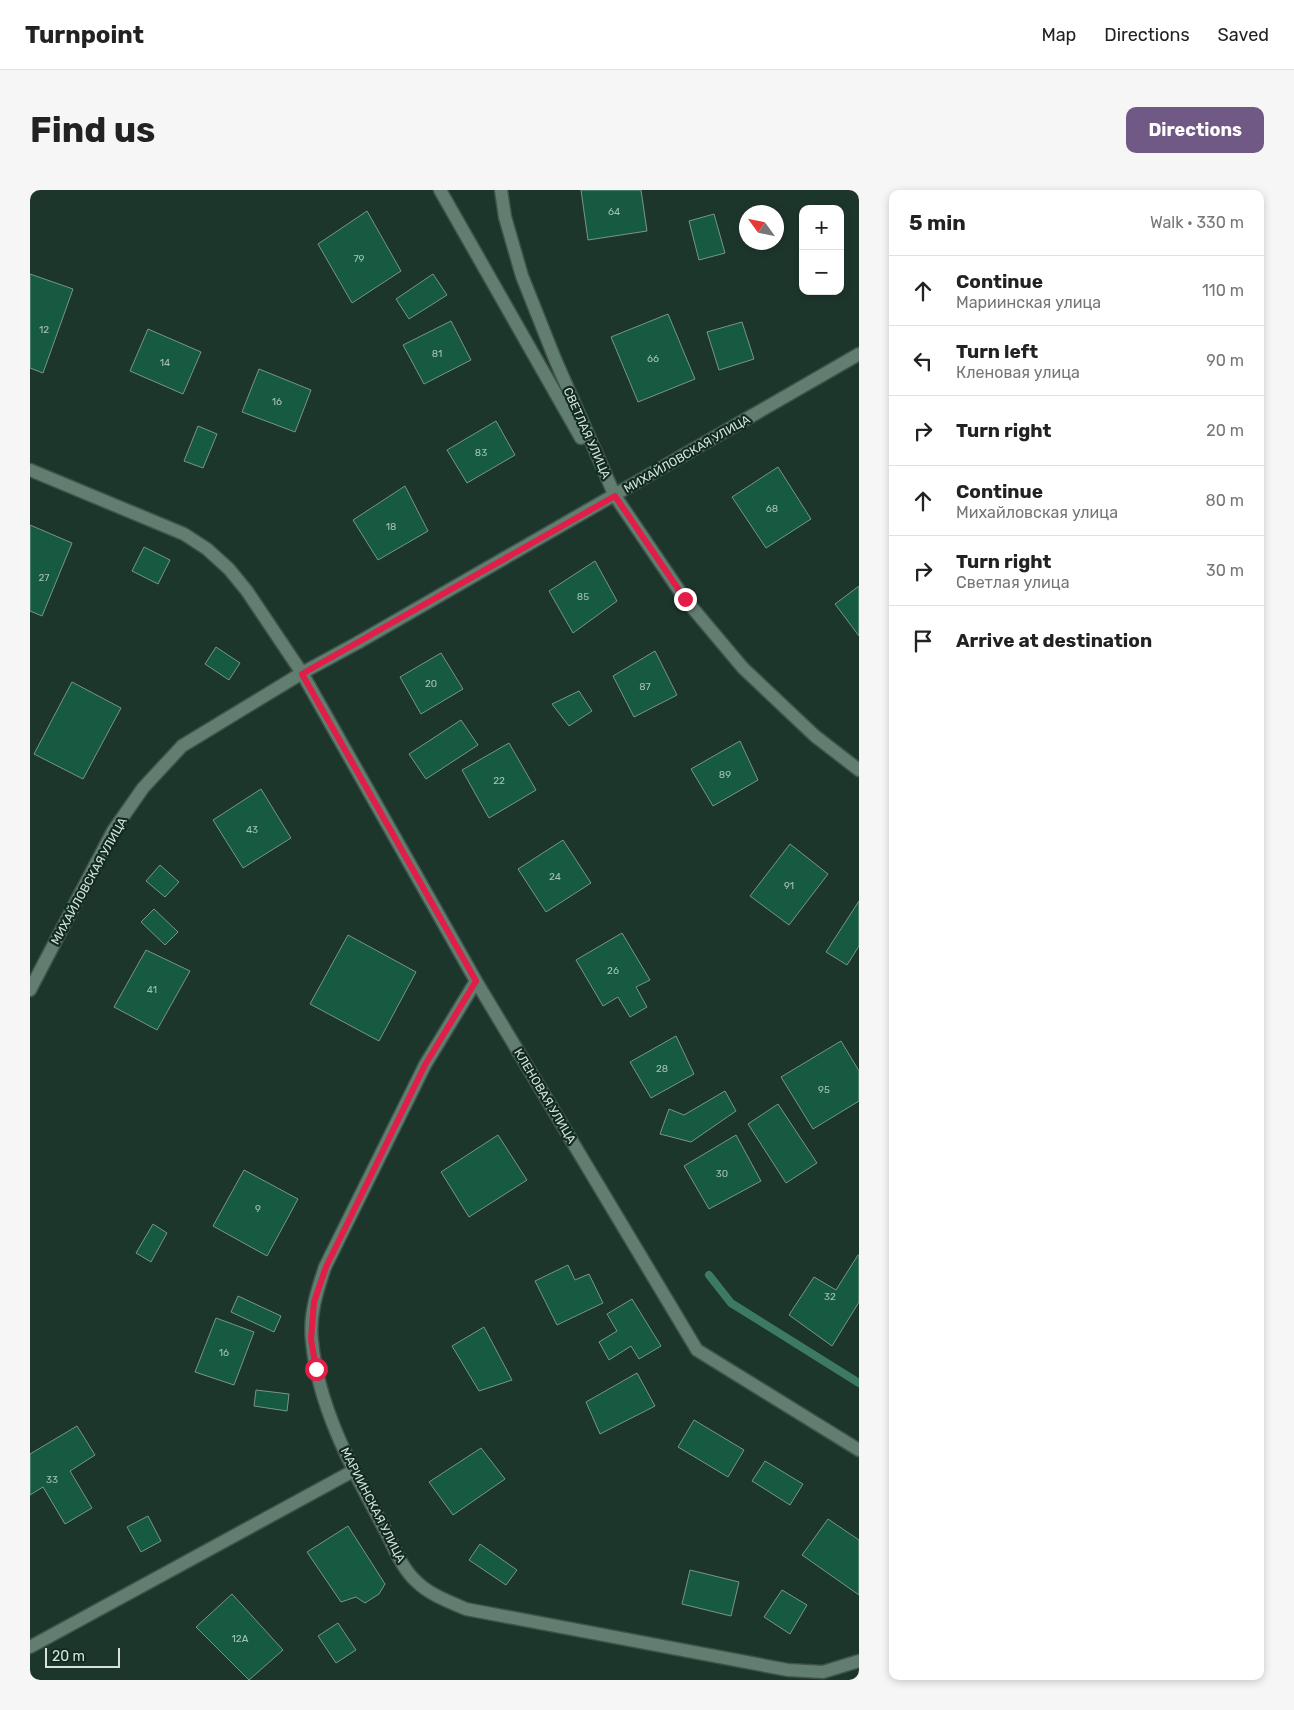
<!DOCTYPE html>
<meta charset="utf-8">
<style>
body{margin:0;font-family:Rubik,sans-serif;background:#f6f6f6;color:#222}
.controls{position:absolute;right:15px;top:15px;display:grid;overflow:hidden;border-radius:10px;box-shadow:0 2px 8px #0003}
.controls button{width:45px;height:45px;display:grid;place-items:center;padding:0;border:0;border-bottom:1px solid #e0e0e0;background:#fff;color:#222;font:25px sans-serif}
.compass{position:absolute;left:709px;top:15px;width:45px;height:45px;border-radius:50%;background:#fff;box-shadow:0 2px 8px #0003;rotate:303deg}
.scale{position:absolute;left:15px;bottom:12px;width:75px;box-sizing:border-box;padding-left:5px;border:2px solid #d4e3dc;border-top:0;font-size:14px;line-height:18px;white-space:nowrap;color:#d4e3dc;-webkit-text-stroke:4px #122b21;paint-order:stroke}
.stop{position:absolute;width:15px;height:15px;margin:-11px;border:4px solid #e11d48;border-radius:50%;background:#fff}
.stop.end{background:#e11d48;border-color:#fff;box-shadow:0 1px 5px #0008}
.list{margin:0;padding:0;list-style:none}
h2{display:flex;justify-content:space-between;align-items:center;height:65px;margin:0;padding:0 20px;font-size:21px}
h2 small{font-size:16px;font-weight:400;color:#767676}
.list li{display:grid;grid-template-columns:32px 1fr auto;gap:15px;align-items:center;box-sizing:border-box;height:70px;padding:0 20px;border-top:1px solid #e0e0e0}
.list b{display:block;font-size:19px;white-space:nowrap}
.list p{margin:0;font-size:16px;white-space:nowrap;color:#767676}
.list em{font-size:16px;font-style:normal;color:#767676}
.icon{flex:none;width:28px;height:28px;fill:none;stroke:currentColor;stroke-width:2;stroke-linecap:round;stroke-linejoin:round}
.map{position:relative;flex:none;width:829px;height:1490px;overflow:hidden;border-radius:10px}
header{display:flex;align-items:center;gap:30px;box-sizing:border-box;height:70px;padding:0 25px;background:#fff;border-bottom:1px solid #e0e0e0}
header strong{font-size:24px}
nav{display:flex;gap:28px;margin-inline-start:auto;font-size:18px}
.intro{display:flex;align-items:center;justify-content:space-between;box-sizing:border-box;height:120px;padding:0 30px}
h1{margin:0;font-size:35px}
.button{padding:12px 22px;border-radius:10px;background:#715985;color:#fff;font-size:18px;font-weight:700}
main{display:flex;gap:30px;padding:0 30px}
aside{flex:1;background:#fff;border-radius:10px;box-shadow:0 2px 8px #0003}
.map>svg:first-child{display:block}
</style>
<header>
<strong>Turnpoint</strong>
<nav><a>Map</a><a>Directions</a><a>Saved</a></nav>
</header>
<div class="intro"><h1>Find us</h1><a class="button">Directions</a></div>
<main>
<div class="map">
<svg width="829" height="1490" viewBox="0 0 829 1490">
<rect width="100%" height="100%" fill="#1d362b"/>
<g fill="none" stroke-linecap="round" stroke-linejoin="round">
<!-- stream -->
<path stroke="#3c7b62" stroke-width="8" d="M679,1085L701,1113L829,1193"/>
</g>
<!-- building -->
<path fill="#165a42" stroke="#799588" d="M551,0H611L617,41L558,50Z
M337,21L371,81L322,113L288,54Z
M684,24L695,63L669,70L659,31Z
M0,84L43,99L13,183L0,178Z
M403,84L417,105L379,129L366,109Z
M638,124L665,189L608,212L581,147Z
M421,131L441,170L394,194L373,155Z
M712,132L724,169L689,180L677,142Z
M118,139L171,162L153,204L100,181Z
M229,179L281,200L265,242L212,222Z
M466,231L485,265L437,293L417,260Z
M168,236L187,244L173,278L154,271Z
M748,277L781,329L736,358L702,307Z
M375,296L398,341L348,370L323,330Z
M0,335L42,353L12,426L0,421Z
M114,357L140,370L128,394L102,381Z
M565,371L587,411L543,443L519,401Z
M829,396V446L805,414Z
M186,457L210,473L199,490L175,474Z
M625,461L647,505L604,527L583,486Z
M411,463L433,499L391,524L370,487Z
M42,492L91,518L53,589L4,564Z
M549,501L562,521L539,536L522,514Z
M431,530L448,555L396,589L379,564Z
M710,551L728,590L683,616L661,579Z
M479,553L506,600L459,628L432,580Z
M231,599L261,648L213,678L183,630Z
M533,650L561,693L516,722L488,679Z
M760,654L798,684L759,735L720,706Z
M130,675L149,692L135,707L116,691Z
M829,711V756L817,775L796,762Z
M124,719L148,742L135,755L111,732Z
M592,743L620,790L606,797L617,817L600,827L588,807L573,816L546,770Z
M318,745L386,782L349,851L280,814Z
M116,760L160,781L127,840L84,817Z
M646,846L664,884L621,908L600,872Z
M811,851L829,881V911L783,939L751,887Z
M695,901L706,921L661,952L630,944L639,919L654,925Z
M748,914L787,973L756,993L718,934Z
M468,945L497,990L439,1027L411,982Z
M706,945L731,991L679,1019L654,976Z
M214,980L268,1009L237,1066L183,1036Z
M123,1034L137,1043L121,1072L106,1063Z
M828,1065H829V1112L802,1156L759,1125L784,1087L806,1100Z
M538,1075L545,1090L559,1084L573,1113L527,1135L505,1091Z
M208,1106L251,1126L244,1142L201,1122Z
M602,1109L631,1156L609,1169L601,1156L579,1170L569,1152L587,1141L577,1124Z
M186,1128L224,1142L204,1195L165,1182Z
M454,1137L482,1190L449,1201L422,1156Z
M607,1183L625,1216L570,1244L556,1212Z
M226,1200L259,1204L257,1221L224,1216Z
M664,1230L714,1260L698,1287L648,1257Z
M47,1236L65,1265L40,1281L62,1318L35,1334L13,1297L0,1305V1264Z
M451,1258L475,1289L423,1325L399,1292Z
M735,1271L773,1294L760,1315L722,1291Z
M118,1326L131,1351L111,1362L97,1337Z
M798,1329L829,1350V1405L772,1365Z
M318,1336L355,1394L349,1404L335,1413L326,1407L311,1412L277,1362Z
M450,1354L487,1380L476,1395L439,1370Z
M660,1380L709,1392L701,1426L652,1414Z
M752,1400L777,1415L760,1444L734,1427Z
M202,1404L253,1460L219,1490L166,1437Z
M308,1433L326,1460L306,1473L288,1446Z"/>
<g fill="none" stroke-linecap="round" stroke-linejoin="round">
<defs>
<path id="service" d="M410,0L551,248
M471,0L475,27L492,86L525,169L585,306L655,409L713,478L785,546L829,580
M329,452L829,164"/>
<path id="minor" d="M0,280L154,344L177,359L199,379L217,401L272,483L446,791L667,1160L829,1260
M446,791L395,875L295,1077C287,1101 279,1125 282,1151C288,1218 324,1282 355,1340C364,1357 372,1379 387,1392C400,1405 420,1412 436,1419L758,1480L793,1482L829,1471
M0,800L83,641L113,598L152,556L272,483L329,452
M0,1457L323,1281"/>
</defs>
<!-- service casing -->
<use href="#service" stroke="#3e544b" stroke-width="15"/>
<!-- minor casing -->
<use href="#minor" stroke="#3e544b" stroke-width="15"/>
<!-- service -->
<use href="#service" stroke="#627e71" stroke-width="12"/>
<!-- minor -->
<use href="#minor" stroke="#627e71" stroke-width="12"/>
</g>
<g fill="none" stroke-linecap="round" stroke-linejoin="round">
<!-- route -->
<path stroke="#e11d48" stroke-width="6" d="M286,1179L281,1149L284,1112L296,1077L395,875L446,791L272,484L585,306L655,409"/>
</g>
<g text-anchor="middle" stroke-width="4.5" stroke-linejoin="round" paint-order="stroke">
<!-- number labels -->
<g font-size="10" fill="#a4c1b6">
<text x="584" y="25">64</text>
<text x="329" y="72">79</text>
<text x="14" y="143">12</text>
<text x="407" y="167">81</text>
<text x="623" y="172">66</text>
<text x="135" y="176">14</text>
<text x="247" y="215">16</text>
<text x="451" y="266">83</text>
<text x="742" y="322">68</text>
<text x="361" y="340">18</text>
<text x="14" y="391">27</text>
<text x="553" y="410">85</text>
<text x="401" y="497">20</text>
<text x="615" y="500">87</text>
<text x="695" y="588">89</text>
<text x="469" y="594">22</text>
<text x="222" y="643">43</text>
<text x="525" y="690">24</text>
<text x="759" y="699">91</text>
<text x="583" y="784">26</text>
<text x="122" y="803">41</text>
<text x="632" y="882">28</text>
<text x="794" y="903">95</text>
<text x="692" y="987">30</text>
<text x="228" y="1022">9</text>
<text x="800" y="1110">32</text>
<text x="194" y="1166">16</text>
<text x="22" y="1293">33</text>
<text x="210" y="1452">12А</text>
</g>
<!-- street labels -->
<g font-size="12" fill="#d4e3dc" stroke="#122b21">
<text transform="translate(557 243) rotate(66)" y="4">СВЕТЛАЯ УЛИЦА</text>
<text transform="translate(657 264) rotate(-30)" y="4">МИХАЙЛОВСКАЯ УЛИЦА</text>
<text transform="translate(59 691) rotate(-61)" y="4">МИХАЙЛОВСКАЯ УЛИЦА</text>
<text transform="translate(515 906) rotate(59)" y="4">КЛЕНОВАЯ УЛИЦА</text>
<text transform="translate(343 1315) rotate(63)" y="4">МАРИИНСКАЯ УЛИЦА</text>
</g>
</g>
</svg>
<div class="controls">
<button>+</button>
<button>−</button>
</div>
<svg class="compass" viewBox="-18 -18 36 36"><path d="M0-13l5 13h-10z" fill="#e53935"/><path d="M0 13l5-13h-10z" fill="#767676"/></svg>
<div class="scale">20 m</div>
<div class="stop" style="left:286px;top:1179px"></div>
<div class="stop end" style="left:655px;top:409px"></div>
</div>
<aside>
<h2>5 min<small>Walk · 330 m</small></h2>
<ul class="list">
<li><svg class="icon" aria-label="ahead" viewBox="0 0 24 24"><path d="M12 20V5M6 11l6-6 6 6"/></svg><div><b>Continue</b><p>Мариинская улица</p></div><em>110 m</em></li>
<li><svg class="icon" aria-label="left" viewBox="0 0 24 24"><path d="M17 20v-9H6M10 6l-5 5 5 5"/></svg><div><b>Turn left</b><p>Кленовая улица</p></div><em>90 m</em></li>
<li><svg class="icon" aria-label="right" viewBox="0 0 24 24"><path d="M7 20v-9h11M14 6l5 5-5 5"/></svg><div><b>Turn right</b></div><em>20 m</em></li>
<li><svg class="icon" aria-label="ahead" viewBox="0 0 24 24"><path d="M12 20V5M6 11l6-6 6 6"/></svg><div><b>Continue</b><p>Михайловская улица</p></div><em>80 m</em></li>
<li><svg class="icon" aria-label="right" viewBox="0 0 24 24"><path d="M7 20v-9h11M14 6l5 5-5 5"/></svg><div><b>Turn right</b><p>Светлая улица</p></div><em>30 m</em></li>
<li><svg class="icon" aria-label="arrive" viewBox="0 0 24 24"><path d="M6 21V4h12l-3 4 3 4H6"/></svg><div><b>Arrive at destination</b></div></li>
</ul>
</aside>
</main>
